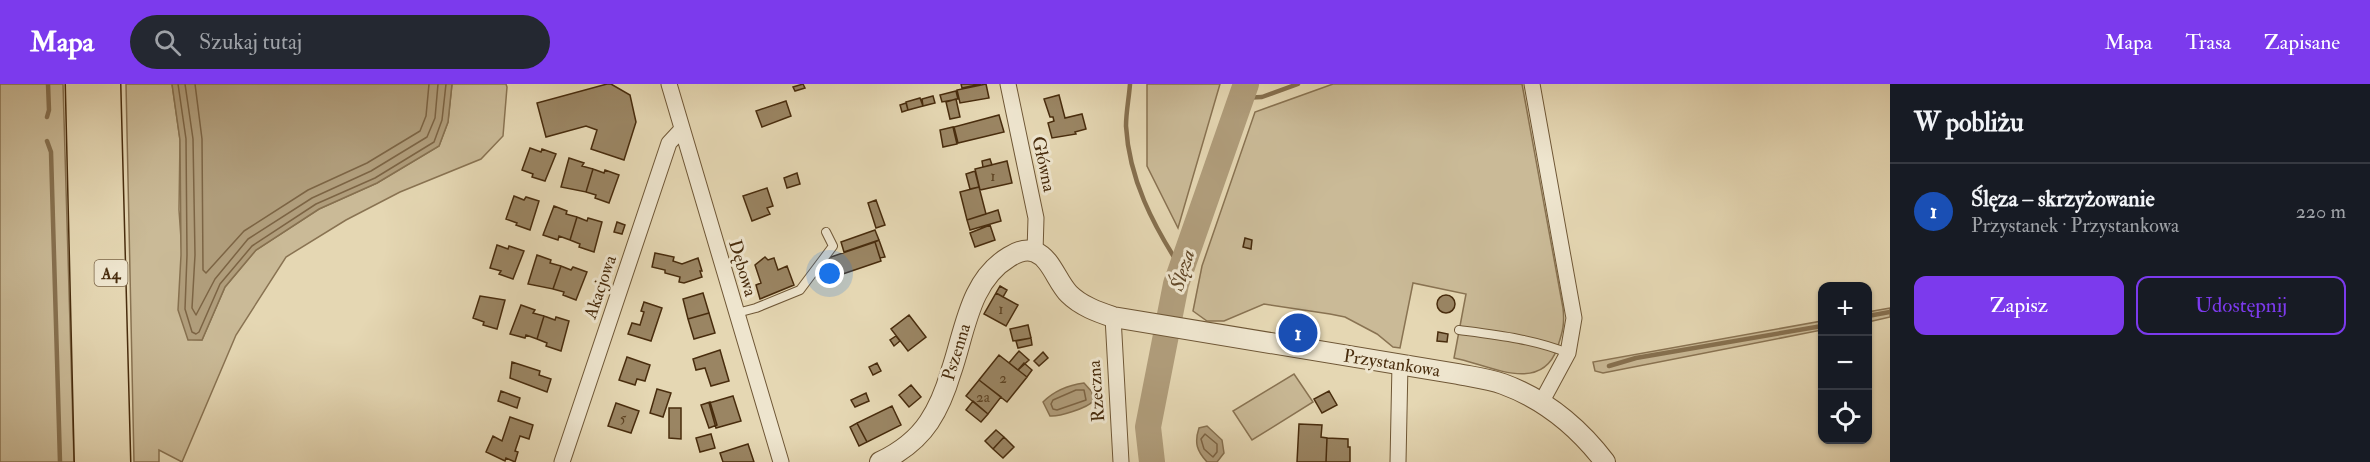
<!DOCTYPE html>
<html lang="pl">
<meta charset="utf-8">
<style>
body{margin:0;font-family:"IM FELL Double Pica",serif;background:#242831;color:#f1f3f6}
.controls{position:absolute;right:18px;bottom:18px;display:grid;overflow:hidden;border-radius:12px;box-shadow:0 2px 4px #0004}
.controls button{width:54px;height:54px;display:grid;place-items:center;padding:0;border:0;border-bottom:2px solid #363941;background:#171b24;color:#f1f3f6;font:30px sans-serif}
.you{position:absolute;left:830px;top:190px;width:21px;height:21px;margin:-15px;border:4px solid #fff;border-radius:50%;background:#1a73e8;box-shadow:0 0 0 9px #1a73e833}
.badge{display:grid;place-items:center;width:39px;height:39px;border-radius:50%;background:#7c3aed;color:#fff;font-size:20px;font-weight:700}
.pin{position:absolute;translate:-50% -50%;border:3px solid #fff;box-shadow:0 2px 6px #0006}
.list{margin:0;padding:0;list-style:none}
h2{display:flex;justify-content:space-between;align-items:center;height:78px;margin:0;padding:0 24px;font-size:26px}
h2 small{font-size:20px;font-weight:400;color:#9ea1a6}
.list li{display:grid;grid-template-columns:39px 1fr auto;gap:18px;align-items:center;box-sizing:border-box;height:96px;padding:0 24px;border-top:2px solid #363941}
.list b{display:block;font-size:22px;white-space:nowrap}
.list p{margin:0;font-size:20px;white-space:nowrap;color:#9ea1a6}
.list em{font-size:20px;font-style:normal;color:#9ea1a6}
.actions{display:flex;gap:12px;padding:18px 24px}
.actions a{flex:1;padding:14px 0;border:2px solid #7c3aed;border-radius:12px;text-align:center;font-size:21px;color:#7c3aed}
.actions .main{background:#7c3aed;color:#fff}
.icon{flex:none;width:33px;height:33px;fill:none;stroke:currentColor;stroke-width:2;stroke-linecap:round;stroke-linejoin:round}
.map{position:relative;flex:none;width:1890px;height:378px;overflow:hidden}
header{display:flex;align-items:center;gap:36px;box-sizing:border-box;height:84px;padding:0 30px;background:#7c3aed;color:#fff}
header strong{font-size:28px}
nav{display:flex;gap:33px;margin-inline-start:auto;font-size:21px}
.search{width:420px;height:54px;background:#242831;display:flex;align-items:center;gap:15px;box-sizing:border-box;padding:0 21px;border-radius:33px;color:#9ea1a6;font-size:22px}
main{display:flex}
aside{flex:1;background:#171b24}
.map>svg:first-child{display:block}
</style>
<header>
<strong>Mapa</strong>
<div class="search"><svg class="icon" aria-label="search" viewBox="0 0 24 24"><circle cx="10" cy="10" r="6"/><path d="M15 15l6 6"/></svg>Szukaj tutaj</div>
<nav><a>Mapa</a><a>Trasa</a><a>Zapisane</a></nav>
</header>
<main>
<div class="map">
<svg width="1890" height="378" viewBox="0 0 1890 378">
<rect width="100%" height="100%" fill="#e5d7b3"/>
<filter id="stains"><feTurbulence type="fractalNoise" baseFrequency=".00333" numOctaves="4"/><feColorMatrix values="0 0 0 0 .2 0 0 0 0 .09 0 0 0 0 .02 0 0 0 .5 -.17"/></filter>
<radialGradient id="worn" r=".72"><stop offset=".6" stop-color="#630" stop-opacity="0"/><stop offset="1" stop-color="#630" stop-opacity=".3"/></radialGradient>
<!-- green -->
<path fill="#caba97" stroke="#897352" stroke-width="1.5" d="M0,0H63L74,378H0Z
M126,0H172L180,56L179,126L188,255L202,256L225,203L256,166L319,125L377,99L439,62L448,38L452,0H506L507,3L503,52L481,75L400,108L346,136L286,173L236,251L182,378L159,366V378H134Z
M1147,0H1220L1178,144L1147,82Z
M1333,0H1522L1563,224C1565,242 1562,249 1557,265C1540,311 1487,280 1454,274L1466,210L1413,199L1400,264L1393,263L1377,250L1345,233L1330,230L1264,220L1224,237H1207L1193,227L1202,182L1255,28Z
M1890,224V233L1868,238V228Z
M1822,237V246L1603,289L1595,287L1593,278Z
M1294,290L1313,318L1252,356L1233,327Z"/>
<!-- water -->
<path fill="#b09d7b" stroke="#86704f" stroke-width="1.5" d="M172,0H452L448,38L439,62L377,99L319,125L256,166L225,203L202,256H188L178,226L181,171L180,56Z
M1084,299L1092,308L1093,317C1088,324 1058,333 1050,332L1043,318C1054,307 1069,301 1084,299Z
M1207,342L1222,356L1224,369L1217,378H1207C1197,367 1194,359 1199,344Z"/>
<g fill="none" stroke-linecap="round" stroke-linejoin="round">
<!-- shore -->
<path stroke="#7c6444" stroke-width="1.5" d="M178,0L186,55L187,171L185,225L192,248L196,250L199,248L220,200L252,162L316,120L375,94L434,58L442,36L446,0
M185,0L193,55L195,171L192,224L196,231L215,195L248,155L312,114L371,87L427,53L435,34L438,0
M195,0L202,55L203,186L206,189L244,147L308,106L367,79L420,47L426,32L429,0
M1076,306H1084L1086,316L1057,326L1053,325L1051,320L1053,316Z
M1205,350L1217,360V368L1213,373L1204,365L1201,355Z"/>
<!-- stream -->
<path stroke="#86704f" stroke-width="4.5" d="M1130,0C1129,14 1126,28 1126,42C1129,95 1153,141 1181,184
M1241,14L1262,13L1298,0
M47,33L49,26L48,0
M47,57L51,68L60,378
M1868,232L1890,228
M1609,282L1636,274L1822,242"/>
<!-- river -->
<path stroke="#b09d7b" stroke-width="26" d="M1152,378L1148,343L1176,200L1246,0"/>
</g>
<!-- building -->
<path fill="#9a8563" stroke="#482c0d" stroke-width="1.5" d="M607,0H611L630,11L636,38L624,76L591,65L597,46L586,42L546,53L537,19Z
M803,0L805,4L795,7L793,3Z
M961,0H981L962,4Z
M986,0L989,14L960,19L957,6Z
M956,7L958,15L942,18L940,11Z
M1059,11L1065,34L1082,30L1086,45L1075,48L1076,50L1052,54L1048,39L1054,37L1053,33H1050L1044,15Z
M933,12L935,19L923,22L922,15Z
M920,14L923,22L908,26L906,18Z
M956,15L960,33L950,35L946,18Z
M786,17L791,32L762,43L756,27Z
M906,19L908,26L902,28L900,21Z
M999,31L1004,48L958,59L954,43Z
M953,43L957,60L943,63L940,46Z
M530,64L541,68L542,65L556,70L545,97L532,93L533,90L522,86Z
M569,74L584,79L582,82L593,85L586,108L561,103Z
M990,75L992,81L983,83L982,77Z
M1007,77L1012,99L980,106L975,85Z
M593,85L604,89L605,86L619,91L609,119L595,114L596,111L586,108Z
M975,87L979,103L970,105L966,90Z
M797,89L800,100L787,104L784,94Z
M979,103L986,130L967,136L960,108Z
M767,104L773,122L767,124L770,130L752,137L743,112Z
M514,112L524,116L526,113L539,117L530,146L516,141L517,139L506,135Z
M876,116L885,141L876,144L868,119Z
M554,122L567,127L566,130L577,133L570,156L559,152L558,156L543,151Z
M998,126L1001,137L970,146L967,136Z
M577,133L587,137L588,134L602,138L594,168L579,163L580,160L570,156Z
M617,138L625,141L622,150L614,148Z
M990,141L995,156L975,163L970,149Z
M875,146L879,156L844,168L841,158Z
M1245,154L1252,156L1251,165L1243,163Z
M879,156L885,173L880,174L875,158Z
M875,158L881,177L834,193L828,174Z
M497,161L508,165L509,162L524,167L513,195L499,190L501,187L490,184Z
M655,169L674,173L673,177L682,180L698,174L702,187H700L702,193L684,199L679,198L680,193L665,189V186L652,183Z
M537,171L551,176L550,179L561,182L553,205L528,200Z
M765,173L768,176L774,174L778,186L787,182L794,201L760,215L756,201L761,199L755,181Z
M561,182L571,186L573,183L587,188L576,216L563,211L564,208L553,205Z
M1000,202L1007,206L1003,213L996,209Z
M703,209L709,229L688,235L683,215Z
M996,209L1018,221L1006,242L984,230Z
M1437 220a9 9 0 1 1 18 0a9 9 0 1 1-18 0Z
M480,212L505,216L497,245L483,241L484,238L473,234Z
M644,218L662,224L651,257L628,250L632,239L640,241L644,228L641,227Z
M521,221L535,226L533,229L544,232L537,255L526,251L525,254L510,250Z
M709,229L715,249L694,255L688,235Z
M909,231L926,253L908,267L891,245Z
M544,232L555,236L556,233L569,237L561,267L546,262L547,259L537,255Z
M1028,241L1031,254L1013,257L1010,245Z
M1438,248L1448,250L1447,258L1437,257Z
M896,252L900,257L894,262L890,256Z
M1031,254L1032,261L1018,264L1016,257Z
M720,266L729,297L711,302L705,284L696,286L693,275Z
M1019,267L1029,276L1018,286L1009,279Z
M1043,268L1048,274L1039,282L1034,277Z
M999,271L1027,293L1007,318L979,296Z
M627,273L650,281L645,297L637,295L635,301L619,296Z
M512,278L540,287L539,291L551,295L547,308L510,294Z
M877,279L881,287L873,291L869,283Z
M1024,279L1032,286L1027,293L1018,286Z
M979,296L1001,313L988,330L966,312Z
M911,301L921,313L909,323L899,311Z
M657,305L671,309L663,333L650,329Z
M501,307L520,314L517,324L498,317Z
M1329,307L1337,321L1322,329L1314,315Z
M866,309L869,317L855,323L851,316Z
M733,312L741,337L716,344L709,319Z
M973,317L988,330L981,338L966,326Z
M710,318L717,341L709,344L701,321Z
M616,319L639,327L631,349L608,342Z
M892,322L901,341L867,358L857,339Z
M669,324H681V355L669,354Z
M510,333L533,341L529,355L520,352L515,367L518,368L515,378L506,374L505,377L486,368L493,352L502,357Z
M857,339L867,358L859,362L850,343Z
M1299,340L1322,341L1321,353L1327,354L1326,378H1297Z
M996,346L1004,353L993,365L985,357Z
M711,350L715,364L700,368L696,354Z
M1004,353L1014,363L1003,374L993,365Z
M1327,354L1348,355V363H1350V378H1326Z
M748,360L754,378H723L720,369Z"/>
<g fill="none" stroke-linecap="round" stroke-linejoin="round">
<defs>
<path id="service" d="M737,229L756,224L800,206L833,162L826,148
M1459,246C1497,251 1533,255 1568,269"/>
<path id="minor" d="M669,0L781,378
M1008,0L1036,134L1035,168
M1532,0L1574,234L1568,269L1541,319
M1113,233L1121,378
M562,378L669,59L682,45
M1398,378L1400,280"/>
<path id="tertiary" d="M880,378C899,369 917,356 929,338C939,323 946,305 951,288C965,248 969,197 1009,173C1017,168 1026,164 1035,168C1051,174 1057,198 1069,210C1081,222 1098,228 1113,233L1458,290C1473,293 1489,295 1503,300C1544,315 1579,344 1605,378"/>
<path id="motorway" d="M80,0L89,378
M106,0L116,378"/>
</defs>
<!-- service casing -->
<use href="#service" stroke="#6f5736" stroke-width="10"/>
<!-- minor casing -->
<use href="#minor" stroke="#6f5736" stroke-width="17"/>
<!-- tertiary casing -->
<use href="#tertiary" stroke="#6f5736" stroke-width="22"/>
<!-- motorway casing -->
<use href="#motorway" stroke="#482c0d" stroke-width="31"/>
<!-- service -->
<use href="#service" stroke="#eee5ce" stroke-width="8"/>
<!-- minor -->
<use href="#minor" stroke="#eee5ce" stroke-width="15"/>
<!-- tertiary -->
<use href="#tertiary" stroke="#eee5ce" stroke-width="20"/>
<!-- motorway -->
<use href="#motorway" stroke="#e5d7b3" stroke-width="28"/>
</g>
<g text-anchor="middle" stroke-width="6" stroke-linejoin="round" paint-order="stroke">
<!-- number labels -->
<g font-size="15" fill="#5c4222">
<text x="993" y="97">1</text>
<text x="1001" y="230">1</text>
<text x="1003" y="299">2</text>
<text x="983" y="318">2a</text>
<text x="623" y="339">5</text>
</g>
<!-- shield labels -->
<rect fill="#eee5ce" stroke="#7a6447" stroke-width="1.5" x="94.5" y="176" width="33" height="26" rx="4.5"/>
<g font-size="16" font-weight="bold" fill="#482c0d">
<text x="111" y="195">A4</text>
</g>
<!-- street labels -->
<g font-size="18" fill="#482c0d" stroke="#eee5ce">
<text transform="translate(1044 80) rotate(78)" y="6">Główna</text>
<text transform="translate(743 184) rotate(73)" y="6">Dębowa</text>
<text transform="translate(600 203) rotate(-71)" y="6">Akacjowa</text>
<text transform="translate(956 268) rotate(-73)" y="6">Pszenna</text>
<text transform="translate(1392 279) rotate(9)" y="6">Przystankowa</text>
<text transform="translate(1096 307) rotate(-94)" y="6">Rzeczna</text>
</g>
<!-- water labels -->
<g font-size="20" font-style="italic" fill="#624828" stroke="#eee5ce">
<text transform="translate(1182 186) rotate(-73)" y="7">Ślęza</text>
</g>
</g>
<rect width="100%" height="100%" filter="url(#stains)"/>
<rect width="100%" height="100%" fill="url(#worn)"/>
</svg>
<div class="controls">
<button>+</button>
<button>−</button>
<button><svg class="icon" aria-label="locate" viewBox="0 0 24 24"><circle cx="12" cy="12" r="6"/><path d="M12 2v4M12 18v4M2 12h4M18 12h4"/></svg></button>
</div>
<div class="you"></div>
<div class="pin badge" style="left:1298px;top:249px;background:#1a4fb4">1</div>
</div>
<aside>
<h2>W pobliżu<small></small></h2>
<ul class="list">
<li><span class="badge" style="background:#1a4fb4">1</span><div><b>Ślęza – skrzyżowanie</b><p>Przystanek · Przystankowa</p></div><em>220 m</em></li>
</ul>
<div class="actions"><a class="main">Zapisz</a><a>Udostępnij</a></div>
</aside>
</main>
